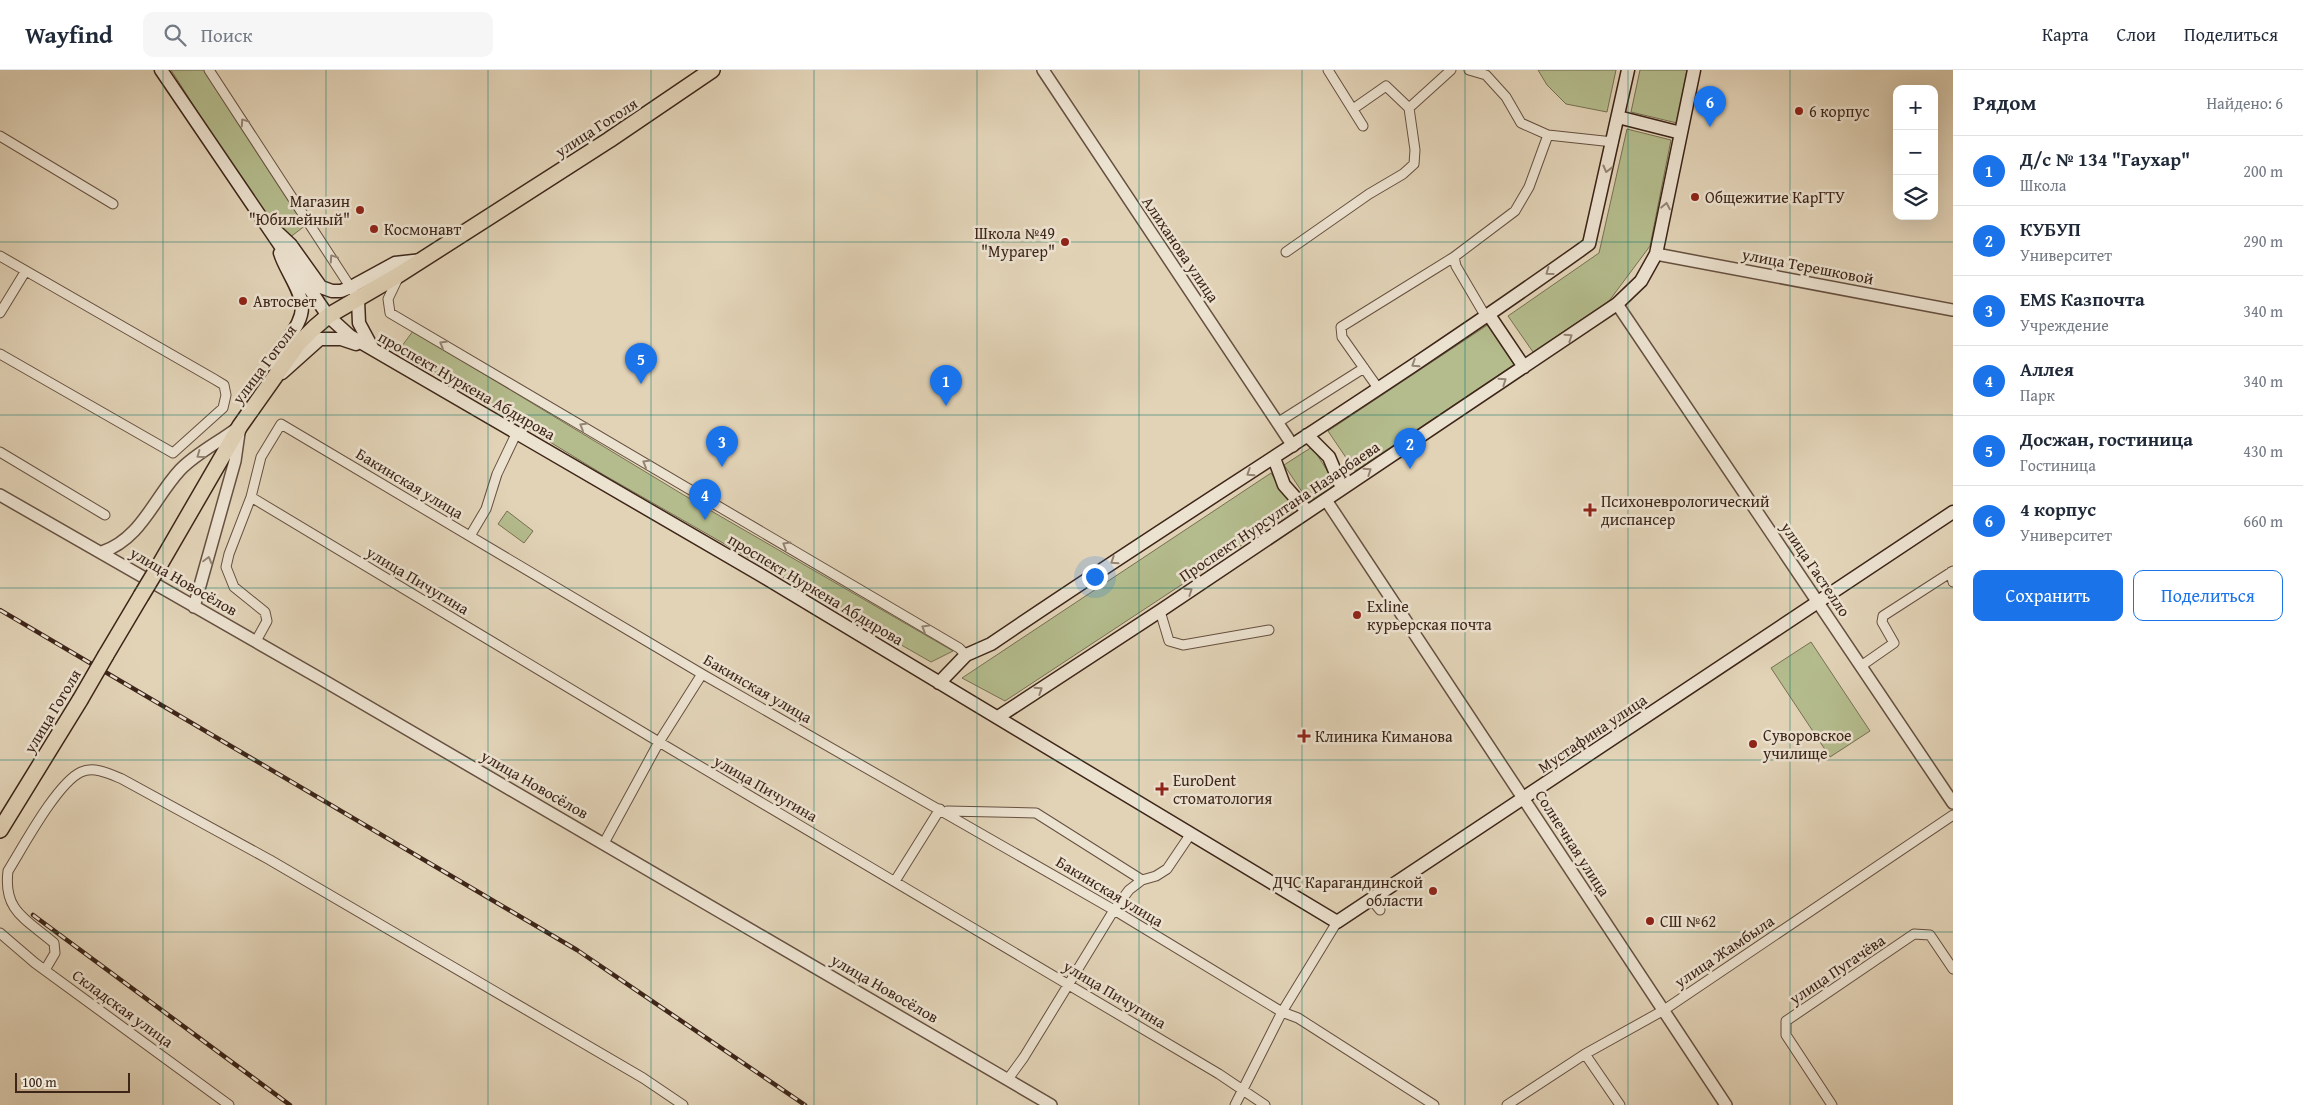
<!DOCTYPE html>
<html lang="ru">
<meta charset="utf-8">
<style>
body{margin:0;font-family:"Gentium Book Plus",serif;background:#f6f6f7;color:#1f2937}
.controls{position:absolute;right:15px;top:15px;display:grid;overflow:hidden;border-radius:10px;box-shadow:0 5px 20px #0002}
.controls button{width:45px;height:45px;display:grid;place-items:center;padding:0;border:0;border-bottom:1px solid #e0e1e3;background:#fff;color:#1f2937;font:25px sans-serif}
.scale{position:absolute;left:15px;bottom:12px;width:115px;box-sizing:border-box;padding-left:5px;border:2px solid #3d2518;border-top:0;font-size:14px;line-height:18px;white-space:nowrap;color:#3d2518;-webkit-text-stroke:4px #ece2d0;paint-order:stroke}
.you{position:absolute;left:1094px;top:506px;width:18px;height:18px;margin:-12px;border:4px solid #fff;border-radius:50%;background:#1a73e8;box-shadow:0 0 0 8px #1a73e833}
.badge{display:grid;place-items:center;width:32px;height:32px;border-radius:50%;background:#1a73e8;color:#fff;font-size:16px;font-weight:700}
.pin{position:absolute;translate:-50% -41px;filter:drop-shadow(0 1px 2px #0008)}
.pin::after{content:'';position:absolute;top:26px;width:18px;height:15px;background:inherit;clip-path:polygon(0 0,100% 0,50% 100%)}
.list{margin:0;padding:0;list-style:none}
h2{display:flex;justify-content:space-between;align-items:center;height:65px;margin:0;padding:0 20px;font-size:21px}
h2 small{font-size:16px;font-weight:400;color:#747a83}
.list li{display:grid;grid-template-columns:32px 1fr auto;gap:15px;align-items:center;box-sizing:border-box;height:70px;padding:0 20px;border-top:1px solid #e0e1e3}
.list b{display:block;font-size:19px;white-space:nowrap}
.list p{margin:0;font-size:16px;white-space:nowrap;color:#747a83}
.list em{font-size:16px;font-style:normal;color:#747a83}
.actions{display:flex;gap:10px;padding:15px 20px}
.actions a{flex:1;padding:11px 0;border:1px solid #1a73e8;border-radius:10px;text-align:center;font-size:18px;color:#1a73e8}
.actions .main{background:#1a73e8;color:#fff}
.icon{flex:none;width:28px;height:28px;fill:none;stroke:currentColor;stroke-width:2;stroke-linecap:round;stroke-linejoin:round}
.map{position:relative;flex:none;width:1953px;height:1035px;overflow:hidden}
header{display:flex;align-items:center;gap:30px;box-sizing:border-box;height:70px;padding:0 25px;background:#fff;border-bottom:1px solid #e0e1e3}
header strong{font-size:24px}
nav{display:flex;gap:28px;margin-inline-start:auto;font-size:18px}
.search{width:350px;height:45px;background:#f6f6f7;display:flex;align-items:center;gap:12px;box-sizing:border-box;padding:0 18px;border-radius:10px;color:#747a83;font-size:19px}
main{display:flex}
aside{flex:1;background:#fff}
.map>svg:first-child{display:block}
</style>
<header>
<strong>Wayfind</strong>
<div class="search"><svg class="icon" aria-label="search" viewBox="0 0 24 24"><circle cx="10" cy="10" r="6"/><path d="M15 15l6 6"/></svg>Поиск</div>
<nav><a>Карта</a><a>Слои</a><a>Поделиться</a></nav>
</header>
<main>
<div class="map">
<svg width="1953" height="1035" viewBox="0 0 1953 1035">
<rect width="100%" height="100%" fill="#e2d3b7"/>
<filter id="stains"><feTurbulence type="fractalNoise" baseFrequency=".004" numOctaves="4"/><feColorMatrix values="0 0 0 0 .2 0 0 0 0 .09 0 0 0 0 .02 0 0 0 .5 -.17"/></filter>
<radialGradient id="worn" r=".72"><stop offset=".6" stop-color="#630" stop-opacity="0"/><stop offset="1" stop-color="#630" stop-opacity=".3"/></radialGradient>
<!-- green -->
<path fill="#b4bc8d" stroke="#787052" d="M171,0H204L306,155L289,168L266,149Z
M1538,0H1616L1607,42L1566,34L1547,15Z
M1640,0H1687L1677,53L1631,42Z
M1627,59L1671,70L1650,176L1609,231L1533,282L1508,246L1599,183Z
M1489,254L1515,294L1355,401L1328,361Z
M413,261L682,424L953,581L931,592L604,405L399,280Z
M1312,377L1336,414L1309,432L1284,395Z
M1271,403L1295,440L1005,631L962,608Z
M507,441L533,461L524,473L498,454Z
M1811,572L1870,661L1830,687L1771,598Z"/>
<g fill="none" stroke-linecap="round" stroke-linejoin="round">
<defs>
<path id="minor" d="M209,0L353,221
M1328,0L1363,56
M1469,0L1486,5L1506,27L1521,53L1548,65L1613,72
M1353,39L1386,16L1409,38L1451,0
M0,66L113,134
M1286,182L1369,124L1403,104L1414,94L1415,80L1409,38
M0,186L214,309L224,315L226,325L223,338L173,383L0,284
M399,206L388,229L390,243L959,578L966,585
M0,243L25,202
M1486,247L1456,196L1454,187L1515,141L1529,117L1548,65
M1378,318L1342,267L1341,257L1454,187
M1277,353L1364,298
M0,382L105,445
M251,427L659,672L1219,1004L1265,1035
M470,466L486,439L497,404L517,362
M1951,502L1953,512
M1160,541L1169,571L1183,575L1269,560
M256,571L267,551L265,542L234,517L226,497L229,484L251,427L261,387L281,354L702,604L1114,840L1282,942L1298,948L1434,1035
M1861,596L1894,573L1882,552L1883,546L1953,501
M947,741L1036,743L1142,810
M604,773L659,672L702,604
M895,811L940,739
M1371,829L1380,840
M0,863L35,893L229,1035
M45,900L55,883L54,873C26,849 3,841 8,801C23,777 57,713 81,702C94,696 110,704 122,709L270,790L643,1008L683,1035
M1585,984L1620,1035
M1008,1009L1024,987L1114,840L1129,820L1142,810L1156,806L1167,799L1190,765
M1235,1035L1282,942L1337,852
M1507,1035L1585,984L1664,940L1953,745
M1832,1035L1786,965V951L1914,864L1930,865L1953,899"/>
<path id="tertiary" d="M1043,0L1293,376
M1656,184L1953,240
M1617,234L1953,733
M0,425L321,609L1051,1035
M1326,430L1726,1035
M102,482C141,469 154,428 180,400C195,384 219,372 236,359
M194,537L235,391L239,363"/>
<path id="secondary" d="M161,0L328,246L350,266L759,504L1337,852L1953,442
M1618,47L1681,63
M275,160L291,175L321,217L332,221H341L351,217L395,193L422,190
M358,230L359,253L373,279
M1489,245L1524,297
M277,303C275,276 301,261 302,238C302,221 285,200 280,183
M282,303L320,269H341L356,274
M1307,365L1329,387L1342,418
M1274,388L1284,415L1307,441
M939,613L966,585L991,574C1189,439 1394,314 1589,174L1628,0
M998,647L1160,541L1617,234L1641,211L1656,184L1694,0"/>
<path id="trunk" d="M159,496L240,356L298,274L314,258L328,246L400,204L609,70L712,0
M106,585L141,526
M0,760L80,630"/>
</defs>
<!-- minor casing -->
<use href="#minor" stroke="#665040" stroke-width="11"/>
<!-- tertiary casing -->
<use href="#tertiary" stroke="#665040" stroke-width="14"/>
<!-- secondary casing -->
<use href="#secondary" stroke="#3d2518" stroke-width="15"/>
<!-- trunk casing -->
<use href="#trunk" stroke="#3d2518" stroke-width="18"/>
<!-- minor -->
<use href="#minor" stroke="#ece2d0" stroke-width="9"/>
<!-- tertiary -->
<use href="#tertiary" stroke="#ece2d0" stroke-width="11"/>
<!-- secondary -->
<use href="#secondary" stroke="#ece2d0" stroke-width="12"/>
<!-- trunk -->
<use href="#trunk" stroke="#e2d3b7" stroke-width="15"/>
<defs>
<path id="rail" d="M0,540L577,880L805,1035
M33,845L290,1035"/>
</defs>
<!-- rail casing -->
<use href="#rail" stroke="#3d2518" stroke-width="4.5"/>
<!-- rail -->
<use href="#rail" stroke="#ece2d0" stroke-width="2.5" stroke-dasharray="8" stroke-linecap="butt"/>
<defs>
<path id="trunk-bridge" d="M141,526L159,496
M80,630L106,585"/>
</defs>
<!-- trunk-bridge casing -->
<use href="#trunk-bridge" stroke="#3d2518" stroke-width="18" stroke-linecap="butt"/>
<!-- trunk-bridge -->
<use href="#trunk-bridge" stroke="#e2d3b7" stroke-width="15"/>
</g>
<!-- one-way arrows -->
<defs><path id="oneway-chevron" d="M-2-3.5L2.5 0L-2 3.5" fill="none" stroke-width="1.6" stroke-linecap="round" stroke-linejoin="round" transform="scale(1.25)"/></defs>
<g stroke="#948474">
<use href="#oneway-chevron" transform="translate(244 52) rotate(-124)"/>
<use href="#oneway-chevron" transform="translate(1607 99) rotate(104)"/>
<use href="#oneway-chevron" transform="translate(1666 136) rotate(-79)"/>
<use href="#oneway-chevron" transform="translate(333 188) rotate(-124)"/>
<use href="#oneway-chevron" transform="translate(1549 202) rotate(144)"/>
<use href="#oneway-chevron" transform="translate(1569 267) rotate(-34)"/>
<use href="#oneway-chevron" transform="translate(443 274) rotate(-150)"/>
<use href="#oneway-chevron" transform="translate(1415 294) rotate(147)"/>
<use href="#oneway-chevron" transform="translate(1503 311) rotate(-34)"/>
<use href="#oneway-chevron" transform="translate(583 356) rotate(-150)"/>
<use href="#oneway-chevron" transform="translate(200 385) rotate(144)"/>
<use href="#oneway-chevron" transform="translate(646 393) rotate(-150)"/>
<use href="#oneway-chevron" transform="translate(1368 401) rotate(-34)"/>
<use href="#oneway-chevron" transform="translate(1250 403) rotate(147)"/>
<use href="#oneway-chevron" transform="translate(786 475) rotate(-149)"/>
<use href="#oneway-chevron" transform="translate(208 490) rotate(-75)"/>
<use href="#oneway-chevron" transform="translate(1114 491) rotate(147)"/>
<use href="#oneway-chevron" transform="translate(1189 521) rotate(-34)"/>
<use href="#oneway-chevron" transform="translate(925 558) rotate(-149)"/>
<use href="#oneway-chevron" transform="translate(1039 620) rotate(-33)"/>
</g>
<!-- grid -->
<path fill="none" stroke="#0f766e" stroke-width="1" stroke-opacity="0.55" d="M163,0V1035M326,0V1035M488,0V1035M651,0V1035M814,0V1035M977,0V1035M1139,0V1035M1302,0V1035M1465,0V1035M1628,0V1035M1790,0V1035M0,172H1953M0,345H1953M0,518H1953M0,690H1953M0,862H1953"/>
<!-- markers -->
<g fill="#8f2418" stroke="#ece2d0" stroke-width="2">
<circle cx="1799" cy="41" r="5"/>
<circle cx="1695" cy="127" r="5"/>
<circle cx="360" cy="140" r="5"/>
<circle cx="374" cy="159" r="5"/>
<circle cx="1065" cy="172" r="5"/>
<circle cx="243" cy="231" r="5"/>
<path d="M1587.5 432.5h5v5h5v5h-5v5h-5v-5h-5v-5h5z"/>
<circle cx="1357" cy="545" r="5"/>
<path d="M1301.5 658.5h5v5h5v5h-5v5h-5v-5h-5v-5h5z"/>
<circle cx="1753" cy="674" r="5"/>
<path d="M1159.5 711.5h5v5h5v5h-5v5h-5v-5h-5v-5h5z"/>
<circle cx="1433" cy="821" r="5"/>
<circle cx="1650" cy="851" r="5"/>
</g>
<g text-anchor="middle" stroke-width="5" stroke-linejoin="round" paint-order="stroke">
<!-- poi labels -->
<g font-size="16" fill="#3d2518" stroke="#ece2d0" text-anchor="start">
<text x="1809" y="47">6 корпус</text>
<text x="1705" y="133">Общежитие КарГТУ</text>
<text x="350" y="137" text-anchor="end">Магазин<tspan x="350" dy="18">"Юбилейный"</tspan></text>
<text x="384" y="165">Космонавт</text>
<text x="1055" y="169" text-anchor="end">Школа №49<tspan x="1055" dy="18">"Мурагер"</tspan></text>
<text x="253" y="237">Автосвет</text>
<text x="1601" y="437">Психоневрологический<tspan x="1601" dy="18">диспансер</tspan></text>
<text x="1367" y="542">Exline<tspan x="1367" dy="18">курьерская почта</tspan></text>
<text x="1763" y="671">Суворовское<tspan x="1763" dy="18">училище</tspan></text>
<text x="1315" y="672">Клиника Киманова</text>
<text x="1173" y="716">EuroDent<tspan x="1173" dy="18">стоматология</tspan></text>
<text x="1423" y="818" text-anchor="end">ДЧС Карагандинской<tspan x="1423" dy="18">области</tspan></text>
<text x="1660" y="857">СШ №62</text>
</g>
<!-- street labels -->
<g font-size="16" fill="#3d2518" stroke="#ece2d0">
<text transform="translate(596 57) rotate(-33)" y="6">улица Гоголя</text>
<text transform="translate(1181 179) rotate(56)" y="6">Алиханова улица</text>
<text transform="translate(1808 196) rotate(11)" y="6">улица Терешковой</text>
<text transform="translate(264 294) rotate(-53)" y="6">улица Гоголя</text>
<text transform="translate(467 315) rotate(30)" y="6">проспект Нуркена Абдирова</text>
<text transform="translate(410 413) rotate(31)" y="6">Бакинская улица</text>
<text transform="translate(1279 441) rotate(-34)" y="6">Проспект Нурсултана Назарбаева</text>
<text transform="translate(1816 499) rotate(56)" y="6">улица Гастелло</text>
<text transform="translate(418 510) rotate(31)" y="6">улица Пичугина</text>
<text transform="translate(184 511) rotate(30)" y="6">улица Новосёлов</text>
<text transform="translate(816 519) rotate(31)" y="6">проспект Нуркена Абдирова</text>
<text transform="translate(758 618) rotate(30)" y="6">Бакинская улица</text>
<text transform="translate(52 641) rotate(-59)" y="6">улица Гоголя</text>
<text transform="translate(1592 663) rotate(-34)" y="6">Мустафина улица</text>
<text transform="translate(535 714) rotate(30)" y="6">улица Новосёлов</text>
<text transform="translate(766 718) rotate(30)" y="6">улица Пичугина</text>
<text transform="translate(1573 773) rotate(57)" y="6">Солнечная улица</text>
<text transform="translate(1110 821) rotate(31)" y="6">Бакинская улица</text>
<text transform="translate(1724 881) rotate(-34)" y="6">улица Жамбыла</text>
<text transform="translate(1837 899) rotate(-34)" y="6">улица Пугачёва</text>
<text transform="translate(885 918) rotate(30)" y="6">улица Новосёлов</text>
<text transform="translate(1115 924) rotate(31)" y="6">улица Пичугина</text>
<text transform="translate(123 938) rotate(36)" y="6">Складская улица</text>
</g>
</g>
<rect width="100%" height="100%" filter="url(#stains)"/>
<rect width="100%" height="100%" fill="url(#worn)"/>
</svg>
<div class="controls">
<button>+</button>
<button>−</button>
<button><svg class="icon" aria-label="layers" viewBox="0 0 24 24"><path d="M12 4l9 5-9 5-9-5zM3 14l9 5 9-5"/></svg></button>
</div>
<div class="scale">100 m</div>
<div class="you"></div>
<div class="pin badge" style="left:946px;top:336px">1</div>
<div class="pin badge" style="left:1410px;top:399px">2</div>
<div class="pin badge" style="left:722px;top:397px">3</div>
<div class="pin badge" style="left:705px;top:450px">4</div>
<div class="pin badge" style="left:641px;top:314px">5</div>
<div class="pin badge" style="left:1710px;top:57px">6</div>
</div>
<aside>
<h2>Рядом<small>Найдено: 6</small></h2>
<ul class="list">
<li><span class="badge">1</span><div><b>Д/с № 134 &quot;Гаухар&quot;</b><p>Школа</p></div><em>200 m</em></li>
<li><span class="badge">2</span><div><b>КУБУП</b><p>Университет</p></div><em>290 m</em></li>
<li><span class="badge">3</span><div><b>EMS Казпочта</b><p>Учреждение</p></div><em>340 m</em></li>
<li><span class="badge">4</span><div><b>Аллея</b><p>Парк</p></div><em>340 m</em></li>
<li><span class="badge">5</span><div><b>Досжан, гостиница</b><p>Гостиница</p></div><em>430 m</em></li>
<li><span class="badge">6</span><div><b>4 корпус</b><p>Университет</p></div><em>660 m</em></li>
</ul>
<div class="actions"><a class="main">Сохранить</a><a>Поделиться</a></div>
</aside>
</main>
